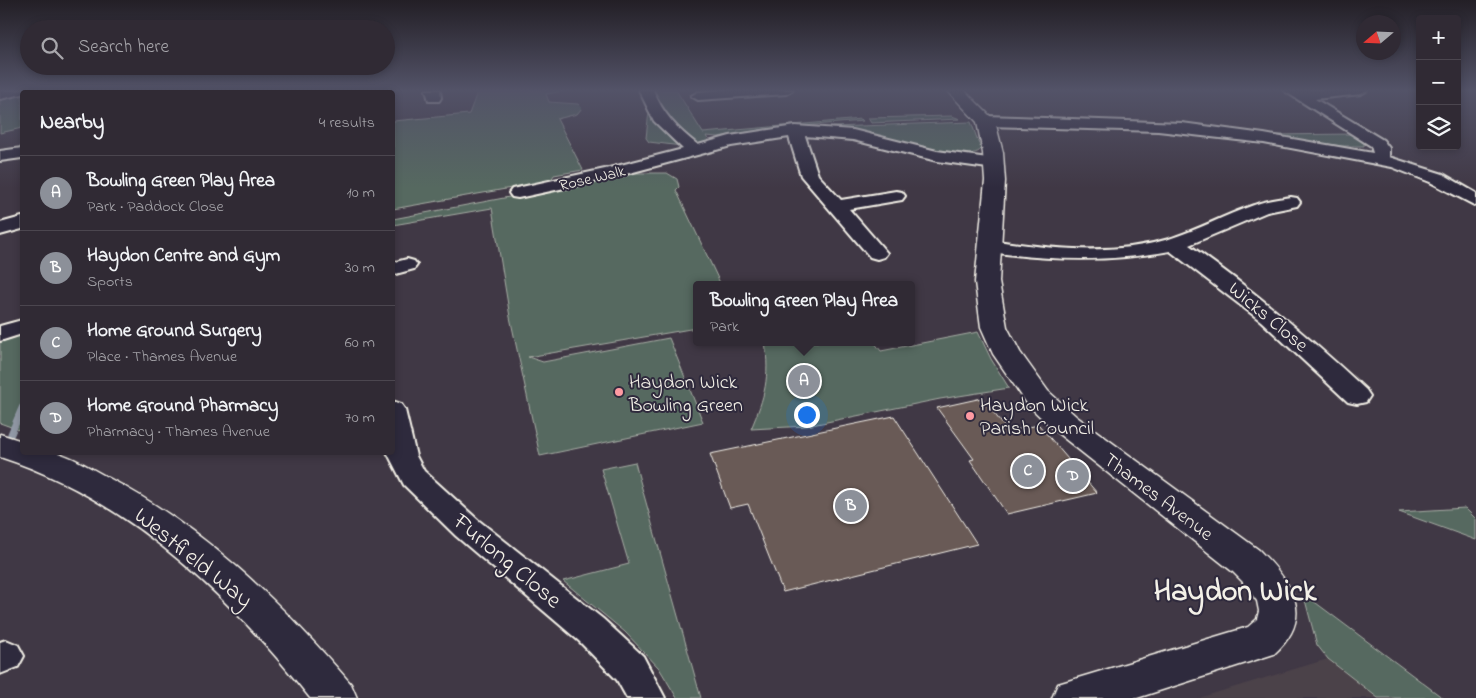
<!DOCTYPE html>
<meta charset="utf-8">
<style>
body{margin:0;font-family:"Indie Flower",sans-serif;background:#38323c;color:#f1f3f6}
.controls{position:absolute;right:15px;top:15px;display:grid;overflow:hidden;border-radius:5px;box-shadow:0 2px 8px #0003}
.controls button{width:45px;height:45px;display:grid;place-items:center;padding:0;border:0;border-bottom:1px solid #4b464f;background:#302a34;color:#f1f3f6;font:25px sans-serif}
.compass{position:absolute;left:1356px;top:15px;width:45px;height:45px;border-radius:50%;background:#302a34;box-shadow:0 2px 8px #0003;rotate:251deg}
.you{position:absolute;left:806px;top:414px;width:18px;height:18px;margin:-12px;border:4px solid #fff;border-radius:50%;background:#1a73e8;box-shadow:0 0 0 8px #1a73e833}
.badge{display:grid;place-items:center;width:32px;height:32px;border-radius:50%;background:#8c9099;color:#fff;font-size:16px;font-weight:700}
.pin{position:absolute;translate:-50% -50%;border:2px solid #fff;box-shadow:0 1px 5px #0006}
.popup{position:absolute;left:693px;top:281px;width:222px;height:65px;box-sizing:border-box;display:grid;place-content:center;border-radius:5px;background:#302a34;filter:drop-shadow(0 1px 4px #0005);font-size:16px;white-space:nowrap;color:#a8a7ac}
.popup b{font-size:19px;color:#f1f3f6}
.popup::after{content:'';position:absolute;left:50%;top:100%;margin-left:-10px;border:10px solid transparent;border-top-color:#302a34}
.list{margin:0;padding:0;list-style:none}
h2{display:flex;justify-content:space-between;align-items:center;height:65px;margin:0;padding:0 20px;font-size:21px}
h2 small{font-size:16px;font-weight:400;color:#a8a7ac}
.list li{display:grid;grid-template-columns:32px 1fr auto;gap:15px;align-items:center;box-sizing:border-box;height:75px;padding:0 20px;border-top:1px solid #4b464f}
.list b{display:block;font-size:19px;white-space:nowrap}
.list p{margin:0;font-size:16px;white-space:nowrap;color:#a8a7ac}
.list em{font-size:16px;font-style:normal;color:#a8a7ac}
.icon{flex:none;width:28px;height:28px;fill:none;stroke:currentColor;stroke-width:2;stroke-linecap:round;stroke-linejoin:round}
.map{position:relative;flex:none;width:1476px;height:698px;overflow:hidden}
.search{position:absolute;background:#302a34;box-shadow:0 2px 8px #0003;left:20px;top:20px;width:375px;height:55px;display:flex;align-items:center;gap:12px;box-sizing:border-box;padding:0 18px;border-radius:28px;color:#a8a7ac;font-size:19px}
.panel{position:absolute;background:#302a34;box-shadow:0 2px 8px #0003;left:20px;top:90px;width:375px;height:365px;border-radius:5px}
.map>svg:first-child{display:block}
</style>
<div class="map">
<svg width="1476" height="698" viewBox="0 0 1476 698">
<rect width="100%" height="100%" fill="#403845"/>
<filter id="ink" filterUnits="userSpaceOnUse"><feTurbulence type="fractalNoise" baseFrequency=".02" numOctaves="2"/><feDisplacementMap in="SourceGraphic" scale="10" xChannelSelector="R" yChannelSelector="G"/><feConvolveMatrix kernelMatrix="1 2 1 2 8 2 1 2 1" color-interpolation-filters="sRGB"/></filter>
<g filter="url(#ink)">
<!-- built -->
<path fill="#4c424a" d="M1328,659L1378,698H1199Z"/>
<!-- green -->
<path fill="#576961" stroke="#a6ada4" d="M478,90H570L546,94L549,102L578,104L582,108L577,114L557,119L583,170L554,175L551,180L534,184L393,209V121L469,114Z
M649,90H676L703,133L861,119L863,121L765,129L718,137L706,136L710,143L682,146L649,142L646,138L649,111L656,106Z
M22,93V128L0,133V99Z
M952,116L960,119L871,123L868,118Z
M971,122L981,149C970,167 852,134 830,129L833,127Z
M1354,134L1364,140V146H1341L1270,135Z
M636,173H667L677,179L679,187L676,190L721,285H696V328L528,357L543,362L669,338L703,422L540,456L510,317L492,208L393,225V219Z
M978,332L991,359L1009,388L940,399L807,426L751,429C765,396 770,378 765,342H874L881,351Z
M22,335V431L0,423V342Z
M635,462L638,474L701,698H677L659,668L625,632L563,581L629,564L601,469Z
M1465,508L1476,519V540L1399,512Z
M1308,597L1443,698H1378L1328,659L1317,645L1305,600Z"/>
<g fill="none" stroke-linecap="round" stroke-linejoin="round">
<!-- stream-far1 -->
<path stroke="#9299a6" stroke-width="4.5" d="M109,92L111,90"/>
<!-- stream -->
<path stroke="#9299a6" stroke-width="7" d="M11,434L22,408"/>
</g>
<!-- building -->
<path fill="#695a57" stroke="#f4f1e8" d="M982,398L1008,431L1039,425L1097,493L1007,514L970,460L974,459L937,408Z
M894,416L977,544L783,592L748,504L730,508L710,454Z"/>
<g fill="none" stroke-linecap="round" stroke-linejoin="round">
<defs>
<path id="minor" d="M28,90L22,94L0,99V91Z
M333,90H351L349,92H332Z
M426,90H440L441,98L439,101H429Z
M639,90H653C663,114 677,129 698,145L730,136L795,126L853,130L937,151L995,159L1001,160L1003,164L1001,168L995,169L937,161L853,140L805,136L818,175L841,200L896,191L902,192L905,196L902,200L896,201L849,209L887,253L884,257L877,259L870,257L801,176L789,137L731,146L607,179L518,198L512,197L509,193L512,189L605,169L683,149L654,121Z
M723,90H793L786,94L698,100L691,96L698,92Z
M1283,90H1368L1361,94L1315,99L1383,140L1389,148V157L1443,174L1476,193V206L1430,182L1392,167L1264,143L1158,131L986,126L978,121L986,116L1182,123L1264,134L1373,153L1371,146Z
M22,148V158L0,161V151Z
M1291,197L1297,198L1300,202L1297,206L1267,212L1189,245C1252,289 1310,338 1366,390L1370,396L1366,402L1357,404L1348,402L1261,321L1170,251C1110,262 1052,261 991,252L984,250L981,246L984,242L991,240C1048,249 1113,256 1169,239C1198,230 1225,215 1254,205C1266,200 1279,199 1291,197Z
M22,217V229L0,235V223Z
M407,259L414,261L417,265L414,269L392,275V263Z
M22,320V334L0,341V326Z
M392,401L401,404L405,410L416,456L424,471L478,520L603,619L643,656L665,698H627L617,680L579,641L456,536L404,485L387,452H392Z
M6,640L18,645L24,656L18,667L0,674V642Z"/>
<path id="tertiary" d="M947,90H964L995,121L1003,153L1005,181L999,282L1007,327L1020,352L1048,391L1077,417L1259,550C1292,583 1316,616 1274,654L1137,698H1052L1058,684L1248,627L1257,619L1259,611L1257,601L1242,581L1233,572L1055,431L1028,405L993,354L981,327L975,282L985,181L983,153L977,122Z"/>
<path id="secondary" d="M0,434L22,441V452C32,452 43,451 53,452C70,455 90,468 105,476C203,527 280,601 351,684L357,698H310C229,595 127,498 0,457Z"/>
</defs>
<!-- minor casing -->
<use href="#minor" stroke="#f4f1e8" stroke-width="4"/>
<!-- tertiary casing -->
<use href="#tertiary" stroke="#f4f1e8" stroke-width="3"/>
<!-- secondary casing -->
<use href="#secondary" stroke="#f4f1e8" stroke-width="3"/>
<!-- minor -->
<use href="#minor" fill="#2f2a3d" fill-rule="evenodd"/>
<!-- tertiary -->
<use href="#tertiary" fill="#2f2a3d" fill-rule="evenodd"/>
<!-- secondary -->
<use href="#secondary" fill="#2f2a3d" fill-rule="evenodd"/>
</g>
</g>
<!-- sky -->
<linearGradient id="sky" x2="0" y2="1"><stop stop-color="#231f26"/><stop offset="0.48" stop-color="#535368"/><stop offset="1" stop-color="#535368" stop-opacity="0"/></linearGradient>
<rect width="1476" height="188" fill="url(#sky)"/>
<!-- markers -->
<g fill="#ff9aa2" stroke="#2f2a3d" stroke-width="2">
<circle cx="619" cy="392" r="5"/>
<circle cx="970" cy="416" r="5"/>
</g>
<g text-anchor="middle" stroke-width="4" stroke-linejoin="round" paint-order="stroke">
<!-- far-street labels -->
<g font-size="16" fill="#f4f1e8" stroke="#2f2a3d">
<text transform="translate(592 177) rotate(-13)" y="6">Rose Walk</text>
</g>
<!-- street labels -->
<g font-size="20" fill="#f4f1e8" stroke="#2f2a3d">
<text transform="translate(1269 316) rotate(40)" y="7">Wicks Close</text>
<text transform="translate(1159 496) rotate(37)" y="7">Thames Avenue</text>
</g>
<!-- poi labels -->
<g font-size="20" fill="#f4f1e8" stroke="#2f2a3d" text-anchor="start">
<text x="629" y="388">Haydon Wick<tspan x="629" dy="23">Bowling Green</tspan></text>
<text x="980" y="411">Haydon Wick<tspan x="980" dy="23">Parish Council</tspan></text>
</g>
<!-- near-street labels -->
<g font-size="24" fill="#f4f1e8" stroke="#2f2a3d">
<text transform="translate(194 557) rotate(39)" y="8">Westfield Way</text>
<text transform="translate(508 560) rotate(40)" y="8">Furlong Close</text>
</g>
<!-- near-district labels -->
<g font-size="30" font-weight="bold" fill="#f4f1e8" stroke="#2f2a3d">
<text x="1235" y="600">Haydon Wick</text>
</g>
</g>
</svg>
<div class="controls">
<button>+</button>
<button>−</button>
<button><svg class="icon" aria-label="layers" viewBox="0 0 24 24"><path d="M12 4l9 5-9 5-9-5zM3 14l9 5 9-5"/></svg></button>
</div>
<svg class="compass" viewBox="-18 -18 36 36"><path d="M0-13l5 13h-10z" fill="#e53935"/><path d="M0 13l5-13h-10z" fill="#a8a7ac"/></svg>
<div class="you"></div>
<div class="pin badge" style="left:804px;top:381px">A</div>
<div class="popup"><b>Bowling Green Play Area</b>Park</div>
<div class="pin badge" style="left:851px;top:506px">B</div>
<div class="pin badge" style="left:1028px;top:471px">C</div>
<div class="pin badge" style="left:1073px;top:476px">D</div>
<div class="search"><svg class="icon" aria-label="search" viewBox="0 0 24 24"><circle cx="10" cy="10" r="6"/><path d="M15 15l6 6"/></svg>Search here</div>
<section class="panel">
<h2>Nearby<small>4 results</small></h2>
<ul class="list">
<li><span class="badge">A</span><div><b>Bowling Green Play Area</b><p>Park · Paddock Close</p></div><em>10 m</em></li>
<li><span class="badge">B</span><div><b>Haydon Centre and Gym</b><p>Sports</p></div><em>30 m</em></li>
<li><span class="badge">C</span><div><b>Home Ground Surgery</b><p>Place · Thames Avenue</p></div><em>60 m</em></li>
<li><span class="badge">D</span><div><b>Home Ground Pharmacy</b><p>Pharmacy · Thames Avenue</p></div><em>70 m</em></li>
</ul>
</section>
</div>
